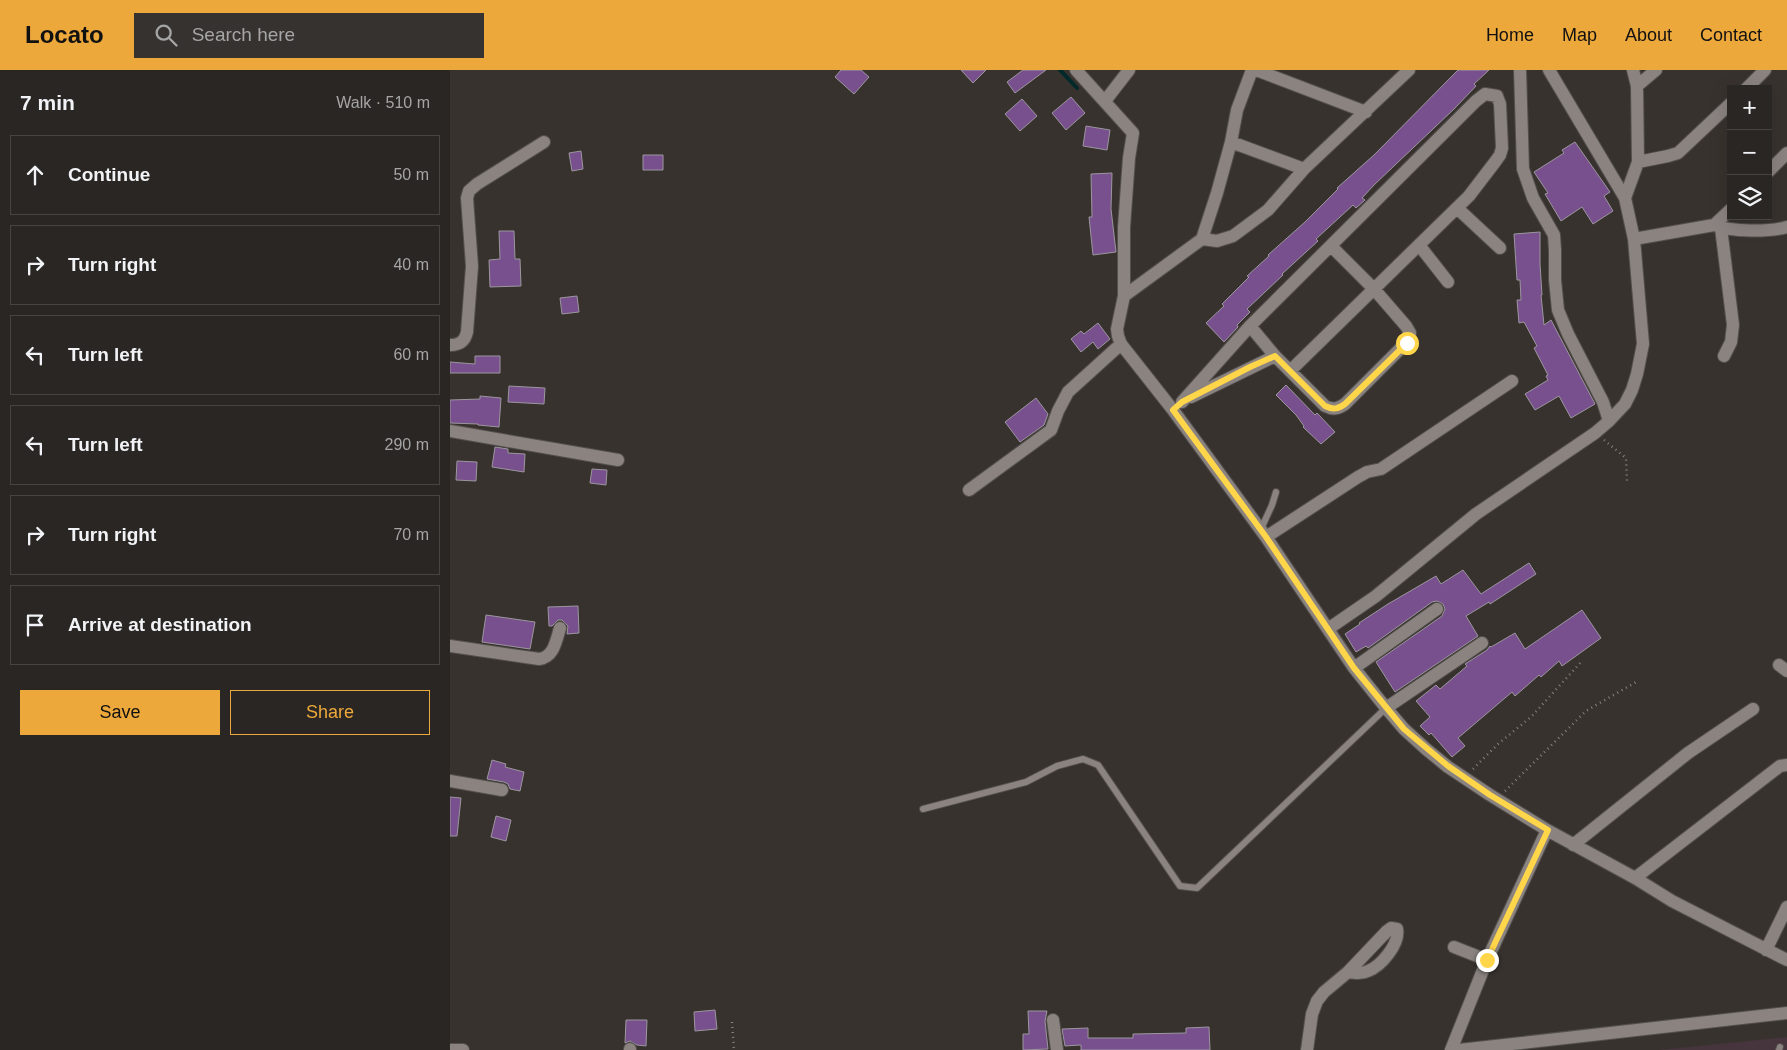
<!DOCTYPE html>
<meta charset="utf-8">
<style>
body{margin:0;font-family:Arial,sans-serif;background:#363230;color:#f1f3f6}
.controls{position:absolute;right:15px;top:15px;display:grid;overflow:hidden;border-radius:0px;box-shadow:0 5px 20px #0002}
.controls button{width:45px;height:45px;display:grid;place-items:center;padding:0;border:0;border-bottom:1px solid #464341;background:#2a2623;color:#f1f3f6;font:25px sans-serif}
.stop{position:absolute;width:15px;height:15px;margin:-11px;border:4px solid #ffd54a;border-radius:50%;background:#fff}
.stop.end{background:#ffd54a;border-color:#fff;box-shadow:0 1px 5px #0008}
.list{margin:0;padding:0;list-style:none}
h2{display:flex;justify-content:space-between;align-items:center;height:65px;margin:0;padding:0 20px;font-size:21px}
h2 small{font-size:16px;font-weight:400;color:#a5a5a6}
.list li{display:grid;grid-template-columns:32px 1fr auto;gap:15px;align-items:center;box-sizing:border-box;height:80px;margin:0 10px 10px;padding:0 10px;border:1px solid #464341;border-radius:0px}
.list b{display:block;font-size:19px;white-space:nowrap}
.list em{font-size:16px;font-style:normal;color:#a5a5a6}
.actions{display:flex;gap:10px;padding:15px 20px}
.actions a{flex:1;padding:11px 0;border:1px solid #eda83b;border-radius:0px;text-align:center;font-size:18px;color:#eda83b}
.actions .main{background:#eda83b;color:#111}
.icon{flex:none;width:28px;height:28px;fill:none;stroke:currentColor;stroke-width:2;stroke-linecap:round;stroke-linejoin:round}
.map{position:relative;flex:none;width:1337px;height:980px;overflow:hidden}
header{display:flex;align-items:center;gap:30px;box-sizing:border-box;height:70px;padding:0 25px;background:#eda83b;color:#111}
header strong{font-size:24px}
nav{display:flex;gap:28px;margin-inline-start:auto;font-size:18px}
.search{width:350px;height:45px;background:#363230;display:flex;align-items:center;gap:12px;box-sizing:border-box;padding:0 18px;border-radius:0px;color:#a5a5a6;font-size:19px}
main{display:flex}
aside{flex:1;background:#2a2623}
.map>svg:first-child{display:block}
</style>
<header>
<strong>Locato</strong>
<div class="search"><svg class="icon" aria-label="search" viewBox="0 0 24 24"><circle cx="10" cy="10" r="6"/><path d="M15 15l6 6"/></svg>Search here</div>
<nav><a>Home</a><a>Map</a><a>About</a><a>Contact</a></nav>
</header>
<main>
<aside>
<h2>7 min<small>Walk · 510 m</small></h2>
<ul class="list">
<li><svg class="icon" aria-label="ahead" viewBox="0 0 24 24"><path d="M12 20V5M6 11l6-6 6 6"/></svg><div><b>Continue</b></div><em>50 m</em></li>
<li><svg class="icon" aria-label="right" viewBox="0 0 24 24"><path d="M7 20v-9h11M14 6l5 5-5 5"/></svg><div><b>Turn right</b></div><em>40 m</em></li>
<li><svg class="icon" aria-label="left" viewBox="0 0 24 24"><path d="M17 20v-9H6M10 6l-5 5 5 5"/></svg><div><b>Turn left</b></div><em>60 m</em></li>
<li><svg class="icon" aria-label="left" viewBox="0 0 24 24"><path d="M17 20v-9H6M10 6l-5 5 5 5"/></svg><div><b>Turn left</b></div><em>290 m</em></li>
<li><svg class="icon" aria-label="right" viewBox="0 0 24 24"><path d="M7 20v-9h11M14 6l5 5-5 5"/></svg><div><b>Turn right</b></div><em>70 m</em></li>
<li><svg class="icon" aria-label="arrive" viewBox="0 0 24 24"><path d="M6 21V4h12l-3 4 3 4H6"/></svg><div><b>Arrive at destination</b></div></li>
</ul>
<div class="actions"><a class="main">Save</a><a>Share</a></div>
</aside>
<div class="map">
<svg width="1337" height="980" viewBox="0 0 1337 980">
<rect width="100%" height="100%" fill="#38322f"/>
<!-- industrial -->
<path fill="#47353e" d="M1337,967V980H1210Z"/>
<g fill="none" stroke-linecap="round" stroke-linejoin="round">
<!-- stream -->
<path stroke="#012929" stroke-width="4" d="M610,0L627,18"/>
</g>
<!-- building -->
<path fill="#79508e" stroke="#9b979d" d="M391,0H411L419,7L404,24L385,7Z
M511,0H536L523,13Z
M573,0H596L565,23L557,12Z
M1008,0H1039L1024,14L1026,16L1004,39L924,115L912,128L915,130L906,138L903,135L866,169L868,171L832,204L833,205L797,239L800,242L787,255L788,257L774,272L756,253L774,236L772,234L799,207L797,206L819,186L818,185L855,152L888,119L887,118L924,85Z
M621,27L635,43L616,60L602,43Z
M572,29L587,46L570,61L555,44Z
M636,56L660,60L657,80L633,76Z
M1125,72L1160,122L1154,126L1163,141L1143,154L1132,137L1111,151L1095,124L1098,123L1084,102L1114,83L1112,80Z
M131,81L133,99L122,101L119,83Z
M193,85H213V100H193Z
M662,103L661,139L666,182L643,185L639,147H642L641,104Z
M49,161H64L65,189H70L71,216L40,217L39,190L50,189Z
M1090,162V194L1092,225H1091L1094,255L1101,250L1145,334L1121,348L1109,326L1085,340L1075,324L1098,310L1096,306L1098,305L1084,278L1087,276L1074,252L1069,253L1067,230H1071L1070,210H1067L1064,164Z
M127,226L129,242L112,244L110,228Z
M648,253L660,269L648,279L643,272L631,282L621,269L631,261L634,264Z
M25,286H50V303H0V292L25,294Z
M836,315L865,345L867,343L885,362L871,374L853,357L854,356L846,345L826,325Z
M59,316L95,318L94,334L58,332Z
M30,326L51,328L49,357L28,355V354L0,353V330L30,329Z
M586,328L598,344L594,355L570,372L555,352Z
M45,377L58,379V383L75,384L74,402L42,397Z
M7,391L27,392L26,411L6,410Z
M142,399L157,400L156,415L140,413Z
M1079,493L1086,504L1040,534L1039,532L1016,546L1028,566L945,622L926,592L992,546L995,539L993,534L987,531L982,532L918,578L916,576L906,582L895,564L910,554L909,553L938,534L986,506L991,514L1013,500L1031,524Z
M128,536L129,563L117,564L118,556L112,550H108L102,556H99L98,537Z
M1132,540L1151,568L1112,596L1109,591L1091,607L1089,605L1065,626L1062,622L1008,668L1015,676L1002,687L981,663L979,665L970,656L980,647L966,631L986,615L990,619L1017,596L1015,594L1037,580L1040,576L1041,577L1065,563L1075,579Z
M36,545L85,552L80,579L32,572Z
M42,690L56,694L55,697L74,702L70,721L60,719L58,714L54,712L37,709Z
M0,727L11,728L7,766H0Z
M46,746L61,750L56,771L41,767Z
M265,940L267,959L245,961L244,942Z
M578,941H597L595,951L598,979L573,980V964H579Z
M176,950H197L196,976L187,975L180,971L175,973Z
M759,957L760,980H631V975L615,976L612,959L638,958V968H683V964L736,963V958Z"/>
<g fill="none" stroke-linecap="round" stroke-linejoin="round">
<defs>
<path id="service" d="M811,459L822,435L826,422
M473,739L576,712L607,696L633,689L648,695L730,816L747,818L936,638
M1329,980L1330,977"/>
<path id="minor" d="M626,0L683,63L679,88L674,157V226L667,259L668,266L671,274L723,340L816,467L904,598L936,638L954,659L976,679L998,697L1040,725L1097,760L1185,808L1222,831L1337,890
M806,0L916,42
M1099,0L1175,128L1184,169L1193,274L1187,304L1182,320L1175,334L1159,351
M1187,16L1206,0
M1296,19L1315,0
M655,31L679,0
M781,72L854,99
M1188,92L1218,86L1228,83L1281,33
M1318,102L1337,83
M1175,128L1188,92L1187,16L1183,0
M1007,138L1050,178
M1264,155L1281,139
M1271,158L1283,255L1281,272L1274,286
M752,169L767,171L783,166L818,140L854,99L959,0
M1184,169L1264,155C1281,162 1320,162 1337,157
M969,175L998,212
M674,226L752,169L767,123L781,72L787,40L802,0
M800,256L825,286L875,336C883,340 888,339 895,334L953,276L959,268L960,263L956,256L924,219L881,176
M0,275C10,275 15,271 17,262L22,196L17,128L19,121L27,114L94,72
M741,327L825,286
M732,332L800,256L1026,31L1035,24L1047,26L1050,34L1052,78L1050,85L1045,92L1019,126L840,301
M0,361L168,390
M519,420L601,360L608,341L618,322L671,274
M816,467L908,407L917,402L931,399L1062,311
M878,559L926,526L1026,444L1145,363L1159,351L1153,332L1118,264L1108,240L1105,210V180L1104,165L1083,128L1073,99L1070,0
M0,576L89,589C104,587 106,571 110,558
M1329,595L1337,601
M904,598L987,539
M936,638L1032,573
M0,711L52,720
M1123,775L1238,683L1303,639
M1185,808L1330,696L1337,695
M1004,877L1037,890
M1316,880L1337,837
M603,950L607,980
M180,979V980
M1,980H13
M857,980L862,944L867,931L874,922L898,902L937,861L941,858L947,859C950,874 931,896 918,901C912,904 905,903 898,902
M1001,980L1037,890L1097,760
M1009,980L1337,943"/>
</defs>
<!-- service casing -->
<use href="#service" stroke="#54504d" stroke-width="8"/>
<!-- minor casing -->
<use href="#minor" stroke="#54504d" stroke-width="14"/>
<!-- path -->
<path stroke="#86817f" stroke-width="2.5" stroke-dasharray="1 4" stroke-linecap="butt" d="M1154,370L1176,388L1177,411
M1023,699L1048,674L1081,647L1132,591
M1055,721L1136,641L1186,612
M282,952L284,980"/>
<!-- service -->
<use href="#service" stroke="#8a8380" stroke-width="6"/>
<!-- minor -->
<use href="#minor" stroke="#8a8380" stroke-width="12"/>
</g>
<g fill="none" stroke-linecap="round" stroke-linejoin="round">
<!-- route -->
<path stroke="#ffd54a" stroke-width="6" d="M957,273L895,334C888,339 883,340 875,336L825,286L800,297L732,332L723,340L816,467L904,598L954,659L998,696L1040,725L1098,760L1037,890"/>
</g>
</svg>
<div class="controls">
<button>+</button>
<button>−</button>
<button><svg class="icon" aria-label="layers" viewBox="0 0 24 24"><path d="M12 4l9 5-9 5-9-5zM3 14l9 5 9-5"/></svg></button>
</div>
<div class="stop" style="left:957px;top:273px"></div>
<div class="stop end" style="left:1037px;top:890px"></div>
</div>
</main>
